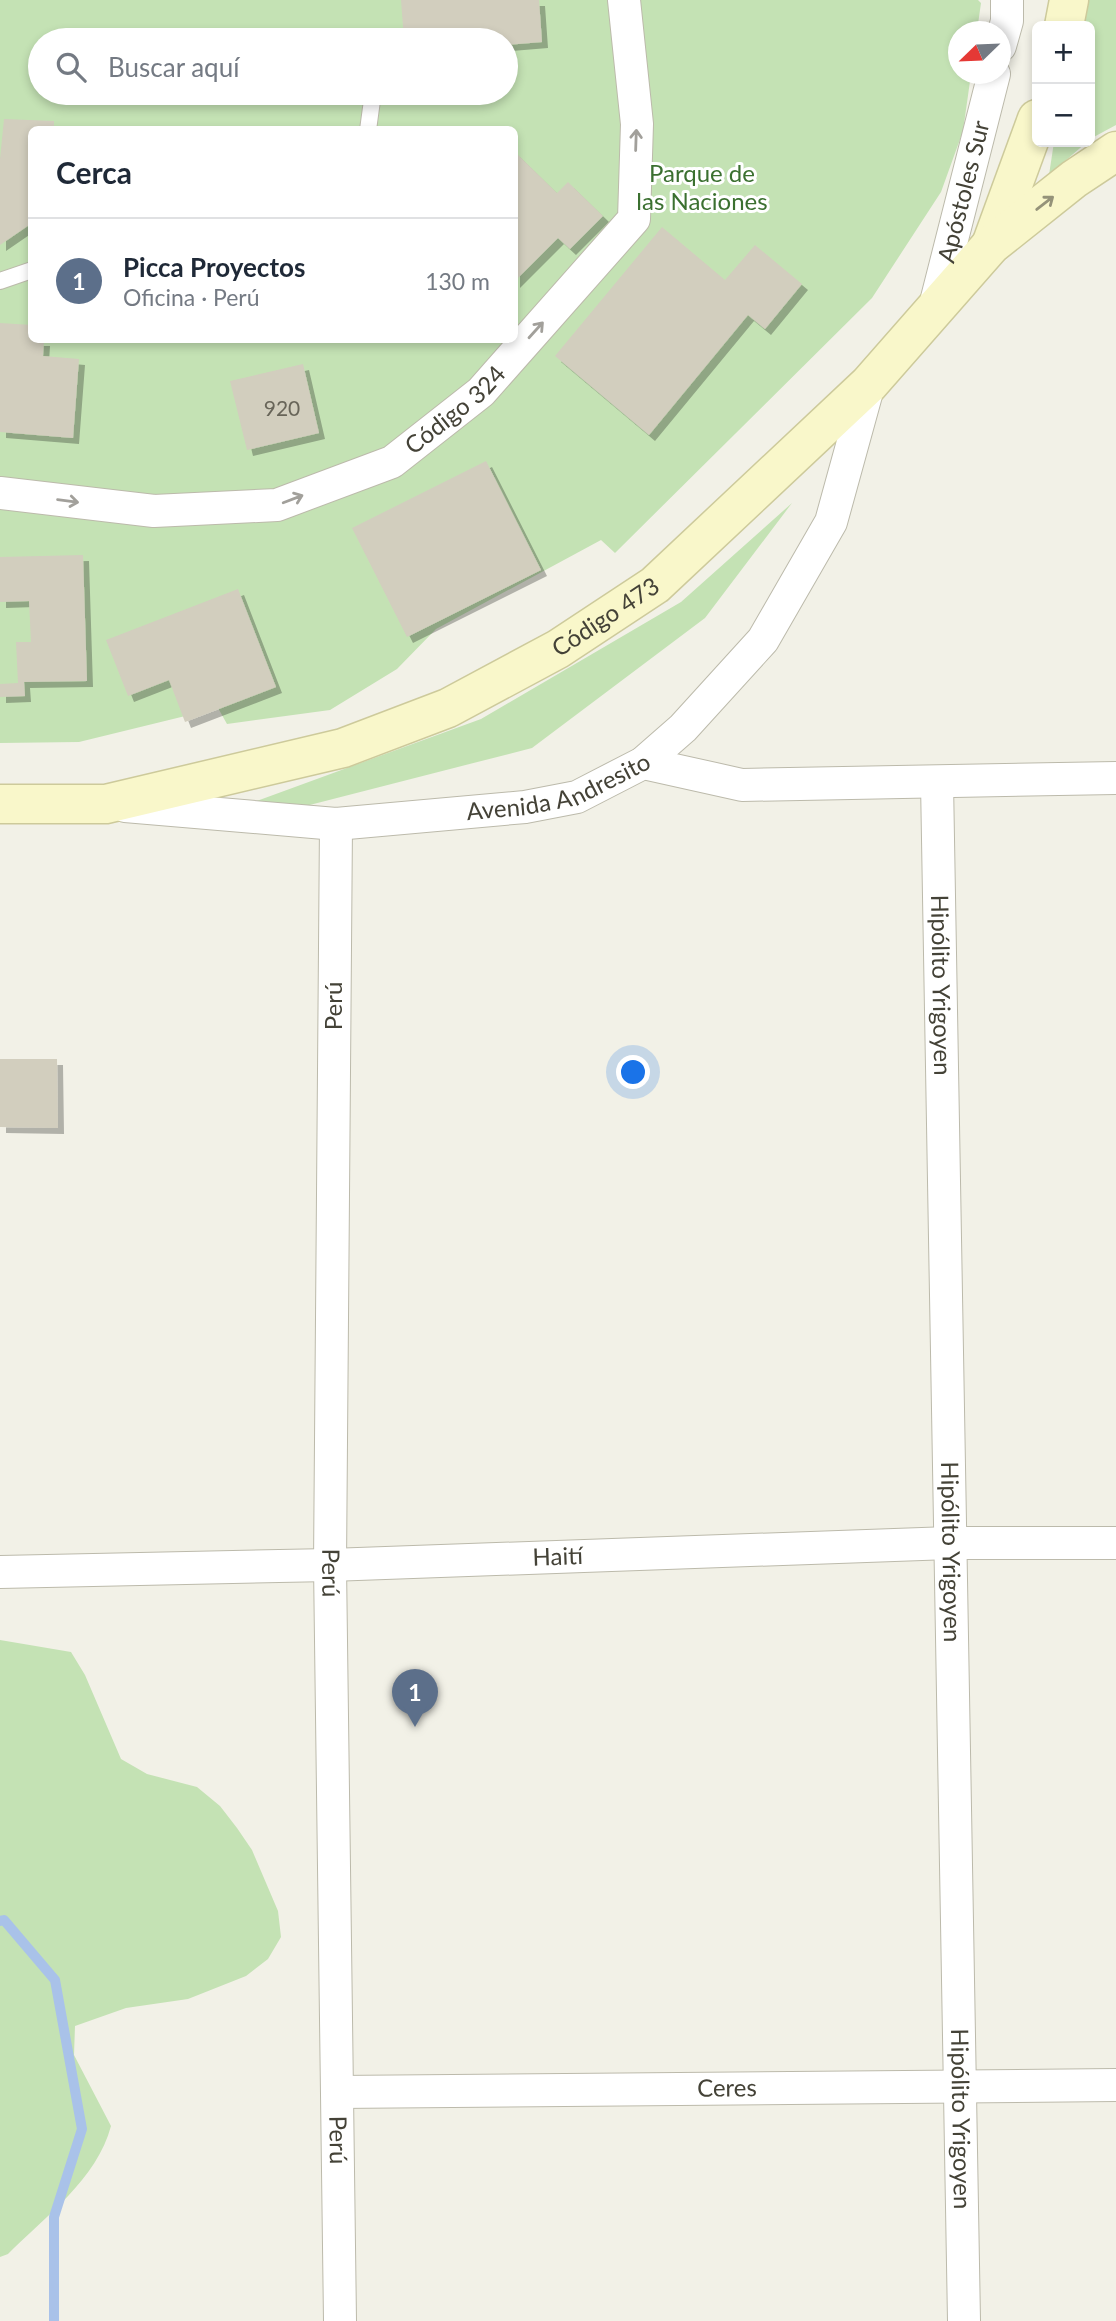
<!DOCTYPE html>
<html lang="es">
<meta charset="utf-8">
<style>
body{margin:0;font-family:Lato,sans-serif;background:#f6f6f7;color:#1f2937}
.controls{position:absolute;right:21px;top:21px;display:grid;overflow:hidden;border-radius:10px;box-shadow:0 4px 10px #0003}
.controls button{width:63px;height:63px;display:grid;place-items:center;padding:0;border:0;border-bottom:2px solid #e0e1e3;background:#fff;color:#1f2937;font:35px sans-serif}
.compass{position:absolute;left:948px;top:21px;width:63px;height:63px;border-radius:50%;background:#fff;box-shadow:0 4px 10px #0003;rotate:247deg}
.you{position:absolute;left:634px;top:1073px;width:24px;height:24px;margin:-18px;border:5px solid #fff;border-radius:50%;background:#1a73e8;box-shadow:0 0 0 10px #1a73e833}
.badge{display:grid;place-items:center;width:46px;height:46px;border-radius:50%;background:#0f766e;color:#fff;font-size:23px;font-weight:700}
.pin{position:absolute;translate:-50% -58px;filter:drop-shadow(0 2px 4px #0008)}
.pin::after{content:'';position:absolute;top:37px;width:24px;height:21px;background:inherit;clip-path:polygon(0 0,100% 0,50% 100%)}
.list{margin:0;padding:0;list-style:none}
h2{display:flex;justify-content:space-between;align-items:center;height:91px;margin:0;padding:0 28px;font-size:30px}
h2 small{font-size:23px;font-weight:400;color:#747a83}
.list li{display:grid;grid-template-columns:46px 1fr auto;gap:21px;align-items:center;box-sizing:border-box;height:126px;padding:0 28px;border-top:2px solid #e0e1e3}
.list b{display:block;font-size:26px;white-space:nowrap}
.list p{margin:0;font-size:23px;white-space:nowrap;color:#747a83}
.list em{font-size:23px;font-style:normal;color:#747a83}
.icon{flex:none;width:38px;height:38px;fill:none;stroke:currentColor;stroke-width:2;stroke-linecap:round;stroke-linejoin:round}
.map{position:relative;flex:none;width:1116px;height:2321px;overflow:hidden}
.search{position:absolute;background:#fff;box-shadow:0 4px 10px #0003;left:28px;top:28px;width:490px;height:77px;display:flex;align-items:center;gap:18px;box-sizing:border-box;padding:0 24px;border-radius:38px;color:#747a83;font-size:26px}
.panel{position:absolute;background:#fff;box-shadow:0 4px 10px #0003;left:28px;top:126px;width:490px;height:217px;border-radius:10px}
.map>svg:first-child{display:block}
</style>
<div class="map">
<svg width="1116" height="2321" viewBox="0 0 1116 2321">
<defs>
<filter id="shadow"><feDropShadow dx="6" dy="6" stdDeviation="0" flood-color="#0004"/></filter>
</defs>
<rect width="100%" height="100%" fill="#f2f1e7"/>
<!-- green -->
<path fill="#c4e2b4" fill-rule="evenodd" d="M0,0H978L981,3L977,31L958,32V74H971L963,131L941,192L872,298L615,553L601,540L436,629L397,669L330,710L227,724L218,708L79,742L0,743ZM40,40H506V93H40ZM32,130H514V340H32Z
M1080,0H1116V125L1090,139V26H1075Z
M1054,142H1087L1049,175Z
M792,503L705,618L532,748L247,821L251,803L481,719L681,602Z
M0,1640L71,1652L85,1675L121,1759L147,1774L197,1787L220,1806L237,1828L252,1850L278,1911L281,1937L268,1959L246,1976L188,1999L126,2008L75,2026L74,2055L111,2126C97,2179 45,2217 8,2254L0,2257Z"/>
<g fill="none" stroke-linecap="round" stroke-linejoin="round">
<!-- stream -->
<path stroke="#a9c2e9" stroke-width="10" d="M0,1921L4,1920L55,1980L82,2129L54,2217V2321"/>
</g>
<!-- building -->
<path fill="#d2cebe" filter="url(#shadow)" d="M401,0H539L542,42L506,45V40H404Z
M4,119L54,121V130H32V223L0,245V159Z
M514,151L557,193L568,182L603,216L570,249L558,238L514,282Z
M662,227L725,280L755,245L802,284L765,329L748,315L649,435L555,356Z
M0,323L32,325V340H44L43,356L79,359L73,438L0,432Z
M303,364L319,433L247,450L230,381Z
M486,461L541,570L407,637L352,528Z
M83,555L87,681L24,682L25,696L0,697V684L18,683L16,642H31L29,601L0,602V557Z
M238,589L276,687L185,722L169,680L128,696L106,640Z
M0,1059H57L58,1128L0,1127Z"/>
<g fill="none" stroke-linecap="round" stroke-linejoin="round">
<defs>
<path id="service" d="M368,37L369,40
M368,130L373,93
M0,281L32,270"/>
<g id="minor">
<path d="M1000,46L1007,21V0"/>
<path id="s1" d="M934,310L994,74"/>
<path id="s2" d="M0,493L154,511L277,505L392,462L481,392L634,219L637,124L624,0"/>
<path d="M643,763L742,785L1116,778"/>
<path id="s3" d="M937,782L964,2321"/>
<path id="s4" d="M125,806L336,824L525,807L577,797L643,763L683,728L763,640L831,522L869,384"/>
<path id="s5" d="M336,824L330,1565L340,2321"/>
<path id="s6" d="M0,1572L330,1565L950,1543H1116"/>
<path id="s7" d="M337,2092L1116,2085"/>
</g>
<g id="secondary">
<path d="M1064,26L1069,0"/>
<path d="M991,245L1037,119"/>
<path id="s8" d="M0,804H106L343,748L448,708L558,649L655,585L869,384L991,245L1074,179L1116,151"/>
</g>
</defs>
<!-- service casing -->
<use href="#service" stroke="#bcbaab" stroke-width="18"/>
<!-- minor casing -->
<use href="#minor" stroke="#bcbaab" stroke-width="34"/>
<!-- secondary casing -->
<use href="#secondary" stroke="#cdca9b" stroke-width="41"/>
<!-- service -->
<use href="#service" stroke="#fff" stroke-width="16"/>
<!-- minor -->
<use href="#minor" stroke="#fff" stroke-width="32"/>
<!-- secondary -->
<use href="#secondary" stroke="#f9f7ca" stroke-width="38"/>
</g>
<!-- one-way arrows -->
<defs><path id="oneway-shaft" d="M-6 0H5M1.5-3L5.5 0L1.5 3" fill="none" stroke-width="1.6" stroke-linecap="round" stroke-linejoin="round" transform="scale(1.75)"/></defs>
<g stroke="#a2a09b">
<use href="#oneway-shaft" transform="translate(636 140) rotate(-88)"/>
<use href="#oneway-shaft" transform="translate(536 330) rotate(-48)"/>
<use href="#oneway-shaft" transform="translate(293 499) rotate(-21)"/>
<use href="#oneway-shaft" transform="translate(68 501) rotate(7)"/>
</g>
<use stroke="#959379" href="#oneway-shaft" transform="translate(1045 203) rotate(-38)"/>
<g text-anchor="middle" stroke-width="6" stroke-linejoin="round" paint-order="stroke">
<!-- number labels -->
<g font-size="21" fill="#686559">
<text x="282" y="416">920</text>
</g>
<!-- park labels -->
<g font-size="24" fill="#3b7030" stroke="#fff">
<text x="702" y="182">Parque de<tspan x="702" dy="28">las Naciones</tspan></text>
</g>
<!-- street labels -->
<g font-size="24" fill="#444237" stroke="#fff">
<text dy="8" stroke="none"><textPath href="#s1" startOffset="122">Apóstoles Sur</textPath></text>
<text dy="8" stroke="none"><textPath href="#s2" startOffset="483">Código 324</textPath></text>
<text dy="8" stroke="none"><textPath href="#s8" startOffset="644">Código 473</textPath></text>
<text dy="8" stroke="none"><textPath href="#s4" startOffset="439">Avenida Andresito</textPath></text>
<text dy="8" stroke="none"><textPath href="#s3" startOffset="203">Hipólito Yrigoyen</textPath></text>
<text transform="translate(334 1006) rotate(-90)" y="8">Perú</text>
<text dy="8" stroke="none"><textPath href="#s3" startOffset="770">Hipólito Yrigoyen</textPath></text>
<text dy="8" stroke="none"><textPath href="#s6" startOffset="558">Haití</textPath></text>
<text dy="8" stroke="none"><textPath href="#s5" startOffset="749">Perú</textPath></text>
<text dy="8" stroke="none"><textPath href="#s7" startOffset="390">Ceres</textPath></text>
<text dy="8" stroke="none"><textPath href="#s3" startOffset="1337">Hipólito Yrigoyen</textPath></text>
<text dy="8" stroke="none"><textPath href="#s5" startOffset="1316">Perú</textPath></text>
</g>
</g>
</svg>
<div class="controls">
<button>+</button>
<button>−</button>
</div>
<svg class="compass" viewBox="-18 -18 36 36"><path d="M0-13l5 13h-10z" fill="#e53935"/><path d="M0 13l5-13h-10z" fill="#747a83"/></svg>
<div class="you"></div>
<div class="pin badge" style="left:415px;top:1727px;background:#5c6f8a">1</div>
<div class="search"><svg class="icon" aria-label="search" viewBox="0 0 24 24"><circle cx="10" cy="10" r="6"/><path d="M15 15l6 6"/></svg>Buscar aquí</div>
<section class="panel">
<h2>Cerca<small></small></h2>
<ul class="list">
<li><span class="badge" style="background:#5c6f8a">1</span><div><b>Picca Proyectos</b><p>Oficina · Perú</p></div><em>130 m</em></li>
</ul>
</section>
</div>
